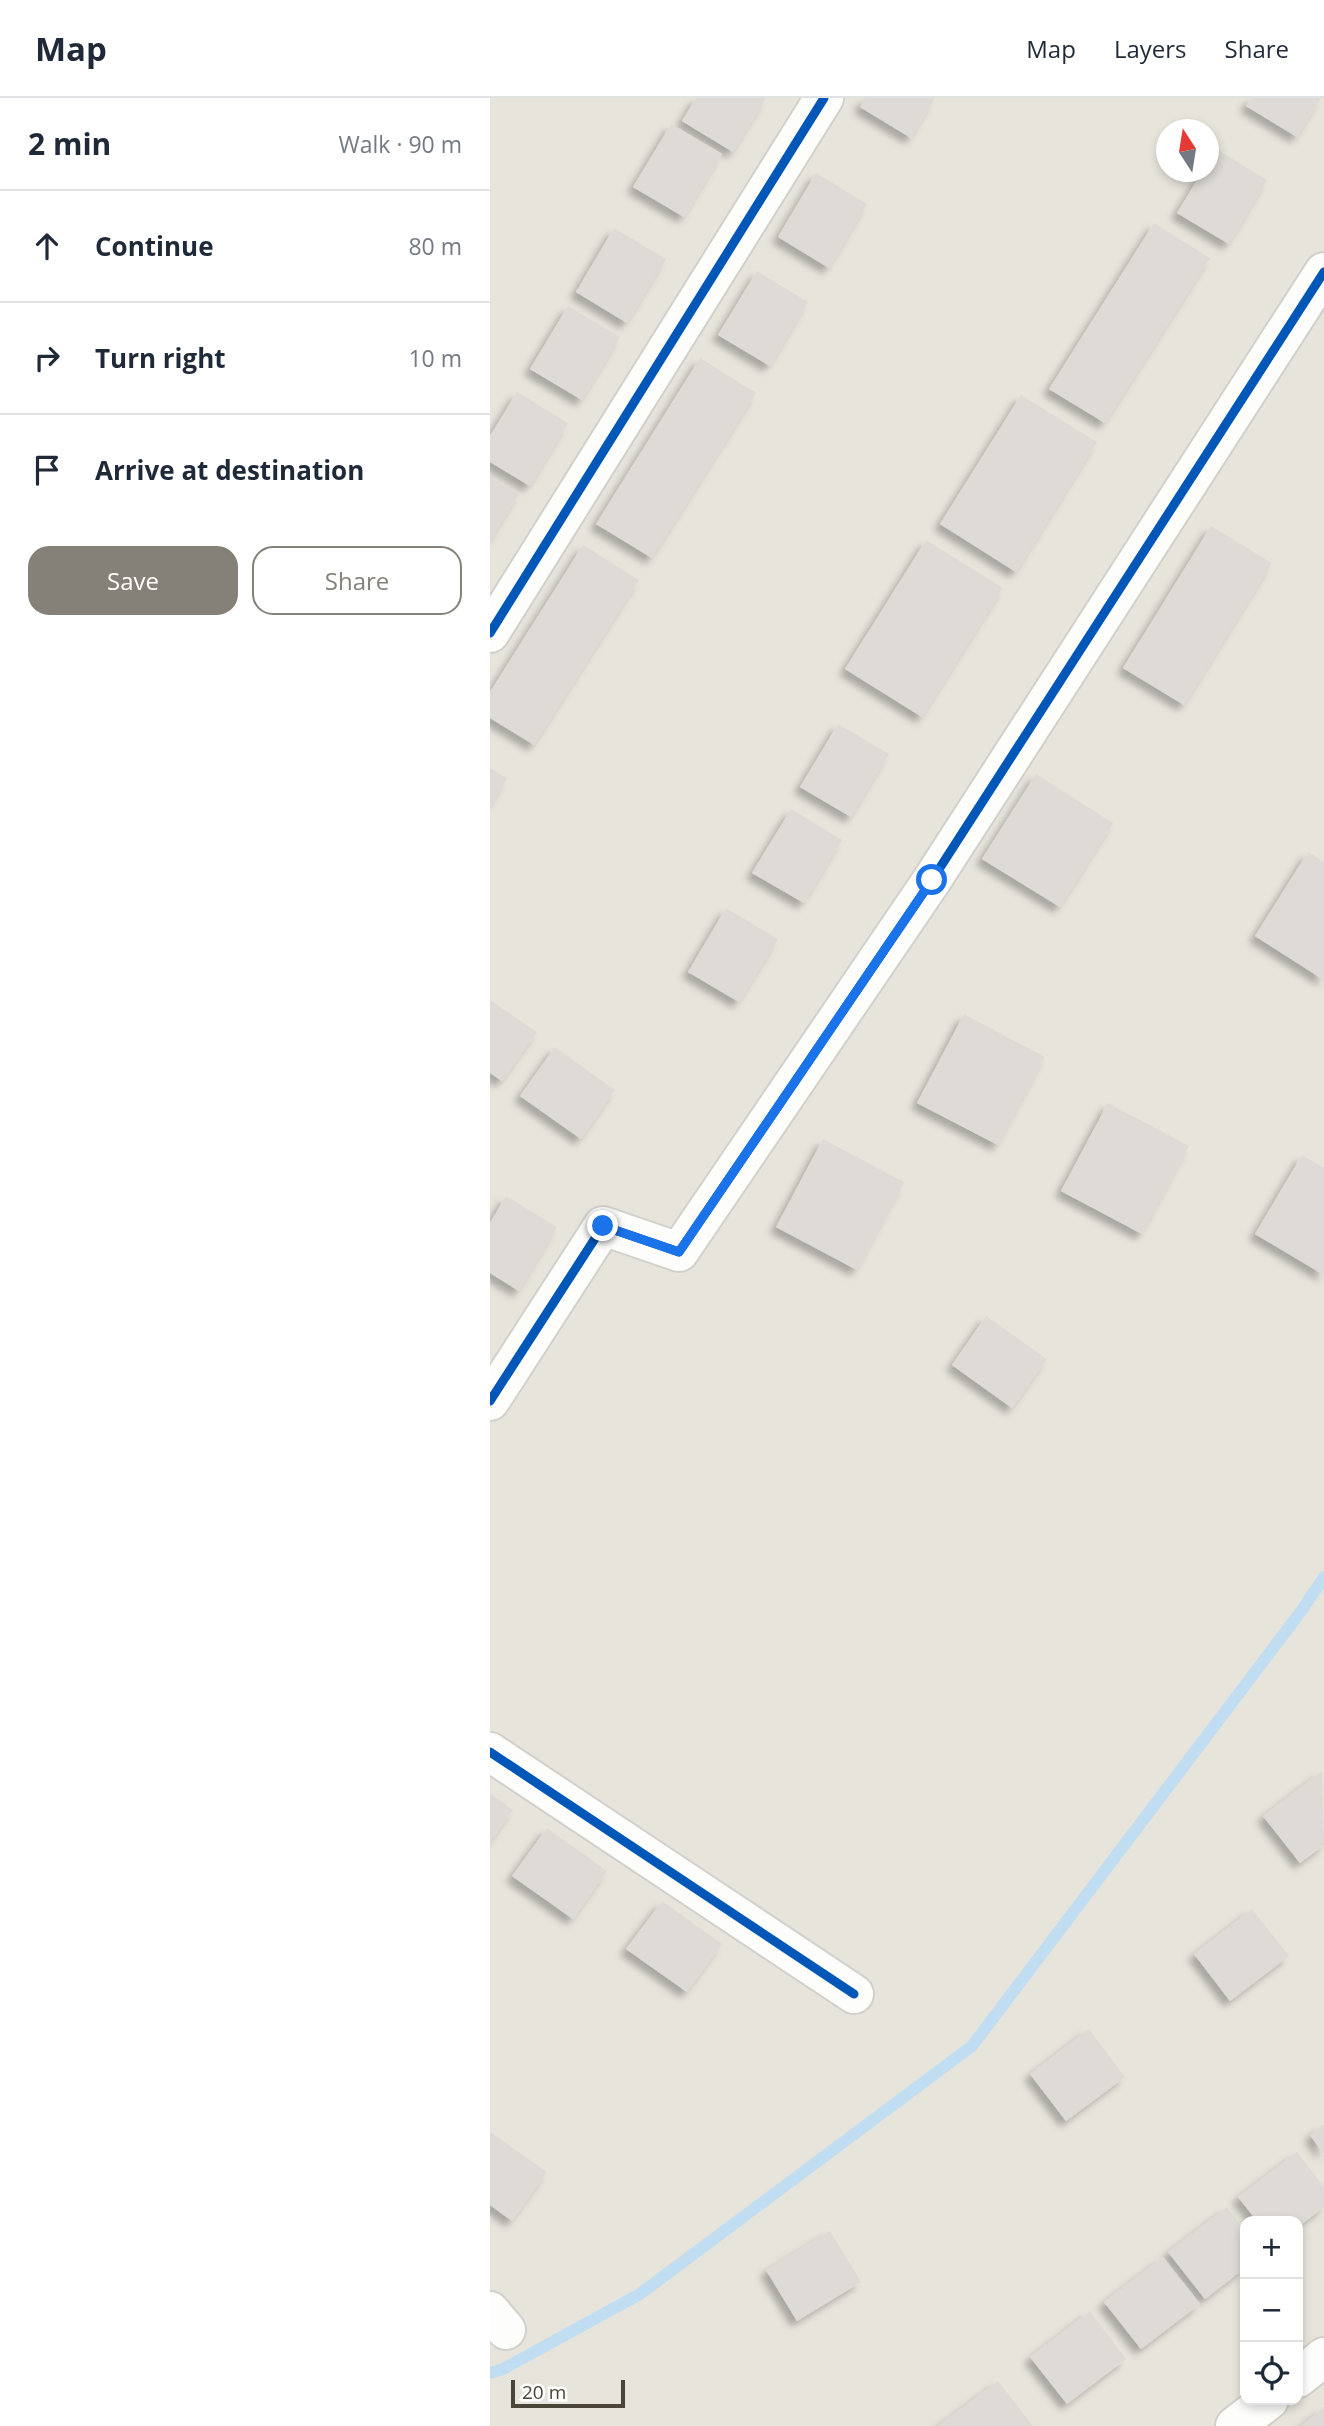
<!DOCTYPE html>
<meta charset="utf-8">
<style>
body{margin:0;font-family:"Open Sans",sans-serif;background:#f6f6f7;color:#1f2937}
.controls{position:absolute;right:21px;bottom:21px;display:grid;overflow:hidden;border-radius:14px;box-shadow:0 4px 10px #0003}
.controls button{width:63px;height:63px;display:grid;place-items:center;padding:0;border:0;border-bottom:2px solid #e0e1e3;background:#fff;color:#1f2937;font:35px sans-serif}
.compass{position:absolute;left:666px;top:21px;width:63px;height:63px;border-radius:50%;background:#fff;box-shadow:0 4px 10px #0003;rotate:348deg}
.scale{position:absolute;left:21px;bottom:18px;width:114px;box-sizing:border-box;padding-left:7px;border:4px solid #4b4439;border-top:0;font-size:19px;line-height:24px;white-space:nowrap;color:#4b4439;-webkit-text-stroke:5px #fff;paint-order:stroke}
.stop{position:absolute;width:21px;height:21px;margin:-16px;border:5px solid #1a73e8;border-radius:50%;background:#fff}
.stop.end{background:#1a73e8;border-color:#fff;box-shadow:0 2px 7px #0008}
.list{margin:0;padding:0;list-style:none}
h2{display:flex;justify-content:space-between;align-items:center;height:91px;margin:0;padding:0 28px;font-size:30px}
h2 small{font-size:23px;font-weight:400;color:#747a83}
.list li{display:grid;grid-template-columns:46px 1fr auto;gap:21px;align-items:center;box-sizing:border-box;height:112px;padding:0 28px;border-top:2px solid #e0e1e3}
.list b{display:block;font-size:26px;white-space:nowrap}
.list em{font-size:23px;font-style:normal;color:#747a83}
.actions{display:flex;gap:14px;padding:21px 28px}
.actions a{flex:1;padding:16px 0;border:2px solid #868178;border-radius:21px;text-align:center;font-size:24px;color:#868178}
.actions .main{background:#868178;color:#fff}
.icon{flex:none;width:38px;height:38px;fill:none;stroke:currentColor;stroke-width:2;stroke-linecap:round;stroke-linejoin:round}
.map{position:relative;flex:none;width:834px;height:2328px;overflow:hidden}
header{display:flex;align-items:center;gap:42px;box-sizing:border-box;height:98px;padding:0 35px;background:#fff;border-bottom:2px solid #e0e1e3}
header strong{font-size:33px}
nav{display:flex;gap:38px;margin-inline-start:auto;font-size:24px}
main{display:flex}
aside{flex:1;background:#fff}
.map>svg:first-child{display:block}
</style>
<header>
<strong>Map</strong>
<nav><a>Map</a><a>Layers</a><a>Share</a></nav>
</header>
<main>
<aside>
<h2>2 min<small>Walk · 90 m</small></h2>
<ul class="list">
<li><svg class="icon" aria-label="ahead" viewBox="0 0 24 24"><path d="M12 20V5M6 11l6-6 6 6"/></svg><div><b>Continue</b></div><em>80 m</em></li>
<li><svg class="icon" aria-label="right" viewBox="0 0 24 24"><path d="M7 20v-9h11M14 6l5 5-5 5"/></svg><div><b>Turn right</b></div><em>10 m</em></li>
<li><svg class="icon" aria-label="arrive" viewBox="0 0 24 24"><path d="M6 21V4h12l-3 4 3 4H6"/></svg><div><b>Arrive at destination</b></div></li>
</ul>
<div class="actions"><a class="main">Save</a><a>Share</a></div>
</aside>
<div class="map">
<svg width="834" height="2328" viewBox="0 0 834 2328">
<defs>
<filter id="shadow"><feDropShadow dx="-6" dy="6" stdDeviation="3.5" flood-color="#0004"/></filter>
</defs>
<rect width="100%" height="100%" fill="#f4f2ee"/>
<!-- residential -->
<path fill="#e7e4dc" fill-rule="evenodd" d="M0,0H834V2328H0ZM676,32H718V74H676ZM755,2123H808V2302H755Z"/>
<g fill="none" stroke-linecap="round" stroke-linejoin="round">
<!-- stream -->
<path stroke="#c0ddf1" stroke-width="12" d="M0,2275L13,2271L150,2196L482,1948L812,1512L834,1479"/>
</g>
<!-- building -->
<path fill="#dedbd6" filter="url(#shadow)" d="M206,0H276L243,54L192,23Z
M375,0H445L421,40L370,9Z
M761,0H831L807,39L756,8Z
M181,26L232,56L194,119L143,89Z
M726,51L777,82L739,146L687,115L712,74H718V63Z
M326,75L377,106L339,170L288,139Z
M664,125L720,160L615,325L559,291Z
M124,130L176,161L137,225L86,194Z
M267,173L318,204L280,268L228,237Z
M78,208L130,239L92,302L40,271Z
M210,260L266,295L162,460L106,426Z
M27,294L78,325L40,388L0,364V338Z
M531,297L607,344L526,474L450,426Z
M0,379L29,396L0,443Z
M721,428L782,465L694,607L633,570Z
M436,442L513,490L432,619L355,571Z
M93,447L149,482L44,647L0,620V594Z
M348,626L399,656L361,719L310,689Z
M0,670L17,680L0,709Z
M546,676L623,725L570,809L492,761Z
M301,711L352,742L314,805L262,775Z
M818,754L834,764V882L765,838Z
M236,810L288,841L249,904L198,874Z
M0,902L47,934L12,983L0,975Z
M474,916L555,959L508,1047L427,1005Z
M65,949L125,992L91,1041L30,998Z
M618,1005L699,1048L652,1136L571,1093Z
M333,1041L414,1084L367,1172L286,1129Z
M812,1057L834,1070V1177L765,1136Z
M16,1098L67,1129L29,1193L0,1175V1125Z
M496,1218L557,1261L522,1310L462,1267Z
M832,1673L834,1747L810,1765L773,1718Z
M0,1695L23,1712L0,1744Z
M57,1730L117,1773L83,1821L22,1778Z
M172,1803L232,1846L197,1894L136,1851Z
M762,1811L799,1858L740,1903L704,1856Z
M599,1931L635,1979L576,2023L540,1976Z
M834,2026V2056L820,2037Z
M0,2034L57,2074L22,2123L0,2107Z
M807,2054L834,2089V2109L808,2129V2123H767L748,2099Z
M737,2109L755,2133V2170L715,2201L678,2154Z
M340,2133L371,2184L307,2223L276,2172Z
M673,2159L710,2206L651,2251L614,2204Z
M600,2213L636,2261L577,2306L540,2259Z
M508,2283L543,2328H448Z
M834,2309V2328H811Z"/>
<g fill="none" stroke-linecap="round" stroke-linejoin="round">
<defs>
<path id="minor" d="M0,535L334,0
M0,1303L113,1128L189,1154L442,782L834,174
M0,1654L364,1896
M0,2213L16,2232
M808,2280L834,2259
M745,2328L779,2302"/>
</defs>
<!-- minor casing -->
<use href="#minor" stroke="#d2d0cb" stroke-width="42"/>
<!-- minor -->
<use href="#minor" stroke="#fdfdfc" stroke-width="38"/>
<defs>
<path id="cycleway" d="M0,535L334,0
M0,1303L113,1128L189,1154L442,782L834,174
M0,1654L364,1896"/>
</defs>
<!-- cycleway casing -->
<use href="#cycleway" stroke="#fff" stroke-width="13"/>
<!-- cycleway -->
<use href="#cycleway" stroke="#0057b8" stroke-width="9"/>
</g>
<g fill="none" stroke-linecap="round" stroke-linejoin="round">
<!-- route -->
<path stroke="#1a73e8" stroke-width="9" d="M113,1128L189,1154L442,782"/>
</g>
</svg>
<div class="controls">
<button>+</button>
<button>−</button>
<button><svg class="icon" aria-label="locate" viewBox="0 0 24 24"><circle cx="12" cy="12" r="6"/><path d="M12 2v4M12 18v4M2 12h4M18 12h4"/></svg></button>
</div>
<svg class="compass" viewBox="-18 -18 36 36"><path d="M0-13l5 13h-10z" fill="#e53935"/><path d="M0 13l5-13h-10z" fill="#747a83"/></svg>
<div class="scale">20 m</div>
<div class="stop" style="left:442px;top:782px"></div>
<div class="stop end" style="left:113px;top:1128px"></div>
</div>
</main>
